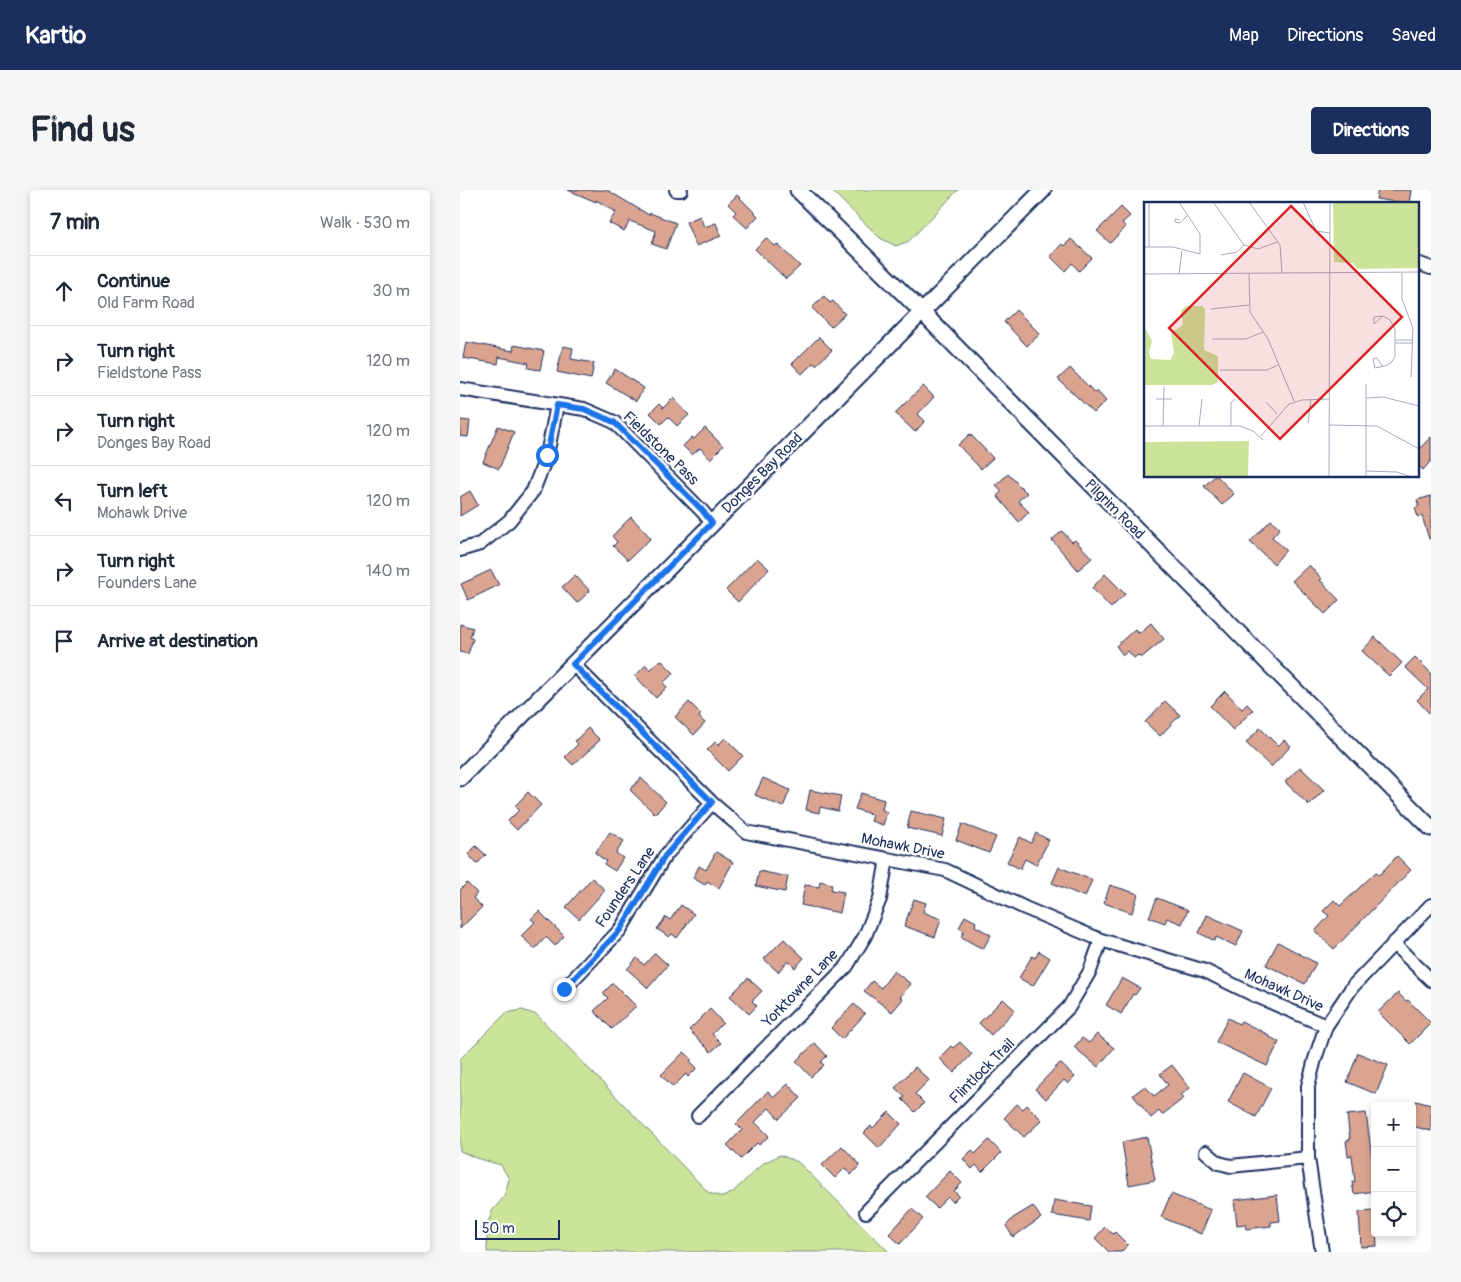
<!DOCTYPE html>
<meta charset="utf-8">
<style>
body{margin:0;font-family:Pangolin,sans-serif;background:#f6f6f7;color:#1f2937}
.controls{position:absolute;right:15px;bottom:15px;display:grid;overflow:hidden;border-radius:5px;box-shadow:0 2px 8px #0003}
.controls button{width:45px;height:45px;display:grid;place-items:center;padding:0;border:0;border-bottom:1px solid #e0e1e3;background:#fff;color:#1f2937;font:25px sans-serif}
.scale{position:absolute;left:15px;bottom:12px;width:85px;box-sizing:border-box;padding-left:5px;border:2px solid #1b2f5e;border-top:0;font-size:14px;line-height:18px;white-space:nowrap;color:#1b2f5e;-webkit-text-stroke:4px #fff;paint-order:stroke}
.stop{position:absolute;width:15px;height:15px;margin:-11px;border:4px solid #1a73e8;border-radius:50%;background:#fff}
.stop.end{background:#1a73e8;border-color:#fff;box-shadow:0 1px 5px #0008}
.list{margin:0;padding:0;list-style:none}
h2{display:flex;justify-content:space-between;align-items:center;height:65px;margin:0;padding:0 20px;font-size:21px}
h2 small{font-size:16px;font-weight:400;color:#747a83}
.list li{display:grid;grid-template-columns:32px 1fr auto;gap:15px;align-items:center;box-sizing:border-box;height:70px;padding:0 20px;border-top:1px solid #e0e1e3}
.list b{display:block;font-size:19px;white-space:nowrap}
.list p{margin:0;font-size:16px;white-space:nowrap;color:#747a83}
.list em{font-size:16px;font-style:normal;color:#747a83}
.icon{flex:none;width:28px;height:28px;fill:none;stroke:currentColor;stroke-width:2;stroke-linecap:round;stroke-linejoin:round}
.map{position:relative;flex:none;width:971px;height:1062px;overflow:hidden;border-radius:5px}
header{display:flex;align-items:center;gap:30px;box-sizing:border-box;height:70px;padding:0 25px;background:#1b2f5e;color:#fff}
header strong{font-size:24px}
nav{display:flex;gap:28px;margin-inline-start:auto;font-size:18px}
.intro{display:flex;align-items:center;justify-content:space-between;box-sizing:border-box;height:120px;padding:0 30px}
h1{margin:0;font-size:35px}
.button{padding:12px 22px;border-radius:5px;background:#1b2f5e;color:#fff;font-size:18px;font-weight:700}
main{display:flex;gap:30px;padding:0 30px}
aside{flex:1;background:#fff;border-radius:5px;box-shadow:0 2px 8px #0003}
.map>svg:first-child{display:block}
</style>
<header>
<strong>Kartio</strong>
<nav><a>Map</a><a>Directions</a><a>Saved</a></nav>
</header>
<div class="intro"><h1>Find us</h1><a class="button">Directions</a></div>
<main>
<aside>
<h2>7 min<small>Walk · 530 m</small></h2>
<ul class="list">
<li><svg class="icon" aria-label="ahead" viewBox="0 0 24 24"><path d="M12 20V5M6 11l6-6 6 6"/></svg><div><b>Continue</b><p>Old Farm Road</p></div><em>30 m</em></li>
<li><svg class="icon" aria-label="right" viewBox="0 0 24 24"><path d="M7 20v-9h11M14 6l5 5-5 5"/></svg><div><b>Turn right</b><p>Fieldstone Pass</p></div><em>120 m</em></li>
<li><svg class="icon" aria-label="right" viewBox="0 0 24 24"><path d="M7 20v-9h11M14 6l5 5-5 5"/></svg><div><b>Turn right</b><p>Donges Bay Road</p></div><em>120 m</em></li>
<li><svg class="icon" aria-label="left" viewBox="0 0 24 24"><path d="M17 20v-9H6M10 6l-5 5 5 5"/></svg><div><b>Turn left</b><p>Mohawk Drive</p></div><em>120 m</em></li>
<li><svg class="icon" aria-label="right" viewBox="0 0 24 24"><path d="M7 20v-9h11M14 6l5 5-5 5"/></svg><div><b>Turn right</b><p>Founders Lane</p></div><em>140 m</em></li>
<li><svg class="icon" aria-label="arrive" viewBox="0 0 24 24"><path d="M6 21V4h12l-3 4 3 4H6"/></svg><div><b>Arrive at destination</b></div></li>
</ul>
</aside>
<div class="map">
<svg width="971" height="1062" viewBox="0 0 971 1062">
<rect width="100%" height="100%" fill="#fff"/>
<filter id="ink" filterUnits="userSpaceOnUse"><feTurbulence type="fractalNoise" baseFrequency=".02" numOctaves="2"/><feDisplacementMap in="SourceGraphic" scale="10" xChannelSelector="R" yChannelSelector="G"/><feConvolveMatrix kernelMatrix="1 2 1 2 8 2 1 2 1" color-interpolation-filters="sRGB"/></filter>
<g filter="url(#ink)">
<!-- green -->
<path fill="#cbe49a" stroke="#738a7c" d="M371,0H498L449,51L436,56L420,48Z
M62,820L77,825L249,1003L263,1007L273,1002L302,974L320,965L338,972L429,1062H27V1036L32,1021L44,1007L49,989L41,975L16,968L0,961V869L46,823Z"/>
<!-- building -->
<path fill="#daa491" stroke="#1b2f5e" d="M108,0H147L189,25L190,23L216,33L206,59L192,54L196,41L170,31L164,41L149,33L156,22L136,10V12Z
M918,0H951L949,14L916,9Z
M277,5L298,26L287,38L273,25L276,22L268,14Z
M661,17L670,26L662,33L666,37L650,53L637,41Z
M240,26L244,37L256,33L261,46L236,56L226,32Z
M306,48L315,56L317,54L340,76L326,89L295,59Z
M611,49L632,68L619,81L612,73L605,81L590,66L602,54L604,56Z
M364,106L370,113L373,111L385,124L371,137L352,118Z
M556,120L580,144L567,156L544,132Z
M359,147L372,160L356,175L353,173L342,184L332,174Z
M6,152L53,161L54,155L84,161L80,180L68,178L69,173L39,167L38,174L3,168Z
M103,156L113,158L111,169L134,173L131,189L97,182Z
M610,178L635,203L637,201L646,211L634,223L598,189Z
M155,179L184,198L176,211L146,193Z
M463,196L474,207L458,224L465,231L455,242L435,223Z
M213,208L229,225L217,236L208,227L201,234L190,223L199,214L203,218Z
M0,230L10,231L8,247L0,246Z
M38,236L54,242L39,279L23,272Z
M245,238L263,256L250,269L240,258L232,265L223,256L232,247L234,249Z
M510,244L533,268L521,279L498,255Z
M971,247V271L963,280L957,274V261Z
M548,284L567,303L558,311L569,322L559,332L537,306L542,301L536,295Z
M755,286H757L774,304L762,315L744,296Z
M10,301L18,315L0,326V307Z
M971,306V348L969,349L962,326L958,327L955,318L959,316L957,310Z
M171,327L191,348L168,370L153,356L157,352L152,346Z
M811,330L820,338L812,347L826,360L814,374L790,352Z
M602,341L612,352L615,350L632,368L618,380L592,350Z
M297,368L309,379L278,412L266,400Z
M849,375L862,389L860,390L879,410L865,424L832,391Z
M31,380L39,395L8,410L1,394Z
M645,384L665,404L651,418L632,398Z
M115,385L130,401L117,413L102,397Z
M691,433L704,449L681,468L678,465L674,468L668,461L663,465L656,456L675,439L679,443Z
M0,434L13,438L10,447L13,449L8,464L0,462Z
M915,447L942,473L929,486L902,461Z
M955,467L971,483V525L957,510L968,499L945,477Z
M201,470L214,483L203,493L207,497L196,508L175,486L186,475L190,480Z
M765,501L782,519L787,514L793,520L773,540L750,516Z
M705,511L720,525L700,546L685,532Z
M229,512L241,524L239,527L245,533L234,545L215,527Z
M128,538L140,550L113,575L105,567L118,554L115,551Z
M800,538L818,556L824,550L831,556L811,577L786,553Z
M265,548L283,566L268,581L247,560L255,552L258,555Z
M840,577L864,600L849,615L825,592Z
M181,588L206,612L195,624L170,600Z
M303,588L330,600L323,617L295,605Z
M350,600L381,606L378,621L360,617L359,623L346,620Z
M68,602L81,615L57,640L48,631L59,620L55,616Z
M401,603L424,610L422,620L427,622L423,635L411,631L413,625L395,619Z
M451,621L486,629L482,646L447,638Z
M502,634L536,647L529,663L496,650Z
M150,642L164,651L156,663L163,668L155,681L144,674L146,671L135,663Z
M576,643L589,650L576,675L565,669L560,679L547,672L560,647L571,653Z
M16,656L26,665L17,674L8,664Z
M256,662L273,672L259,698L247,691L245,695L233,688L239,676L246,680Z
M937,666L951,680L874,759L855,741L869,726L863,721L874,710L880,716L916,682L919,685Z
M599,677L632,690L625,707L592,693Z
M299,681L328,687L325,702L296,696Z
M132,688L145,700L119,729L106,717Z
M360,691L372,694L371,700L384,702L380,723L341,715L345,695L359,697Z
M7,693L17,703L13,708L22,717L0,739V700Z
M650,695L678,704L672,723L644,713Z
M697,708L728,720L722,734L707,728L705,733L689,727Z
M454,709L466,713L463,722L481,729L475,747L444,736Z
M221,715L234,724L217,748L212,744L209,747L197,739L206,727L210,730Z
M79,721L104,746L95,756L86,747L75,759L61,746L75,732L71,729Z
M747,725L783,741L776,756L756,747L755,751L739,743Z
M505,726L516,732L515,736L531,745L523,759L501,747L504,741L499,738Z
M324,749L344,768L335,778L328,771L318,782L304,769Z
M818,752L856,773L845,794L806,775Z
M579,761L590,768L573,796L559,788L572,766L575,768Z
M195,763L208,775L188,798L167,779L177,768L184,775Z
M434,781L451,794L440,807L443,809L432,822L404,801L412,791L421,798Z
M288,788L302,801L292,811L297,816L289,824L270,806Z
M662,788L680,798L675,805L673,804L661,824L646,815Z
M153,793L176,816L152,839L134,821L148,808L143,803Z
M938,803L946,811L948,810L971,833L950,854L918,822Z
M543,809L555,820L531,845L519,833Z
M394,814L405,824L382,849L371,838Z
M250,819L263,833L252,844L261,853L251,862L229,840Z
M768,828L779,834L781,831L809,845L808,846L819,852L807,876L756,852Z
M637,844L654,858L638,877L614,857L622,848L629,853Z
M500,852L512,864L494,883L479,868L491,856L493,858Z
M355,853L367,866L361,872L364,875L351,887L336,871Z
M224,862L232,869L230,871L237,878L228,887L226,884L213,897L201,885Z
M898,863L928,875L916,904L887,892Z
M600,873L615,887L608,894L604,890L586,909L575,899Z
M712,875L730,898L721,905L724,908L702,925L699,921L691,928L673,905L685,896L694,906L708,895L700,884Z
M455,877L469,890L455,904L464,913L455,922L442,909L445,907L435,898Z
M783,883L811,898L796,927L768,912Z
M328,894L341,908L319,929L309,918L295,932L309,946L299,955L297,953L281,969L267,955L282,940L276,934L308,901L314,907Z
M956,911L971,915V941L952,936V928Z
M557,914L563,919L567,915L582,930L564,947L544,928Z
M429,922L441,934L419,958L404,943L411,936L413,938Z
M906,923L913,975H915V1001L894,1004L892,992H895L892,965L888,966L886,951L890,950L887,925Z
M687,947L695,990L669,995L662,952Z
M529,950L541,963L522,982L516,975L512,979L503,969L512,960L515,964Z
M382,956L400,975L391,985L385,978L375,988L362,975Z
M490,981L502,993L494,1001L499,1006L493,1012L488,1007L477,1018L465,1007Z
M711,1004L751,1020L741,1044L701,1027Z
M817,1005L820,1031L811,1032V1036L786,1039L785,1034L777,1035L774,1010Z
M594,1010L631,1016L629,1031L592,1025Z
M573,1016L581,1028L553,1047L546,1036L553,1028Z
M452,1019L463,1029L440,1054L429,1044Z
M915,1021L917,1056L901,1057L899,1022Z
M645,1037L653,1044L655,1042L668,1055L661,1062H649L635,1048Z"/>
<g fill="none" stroke-linecap="round" stroke-linejoin="round">
<defs>
<path id="minor" d="M216,0H221
M957,73L971,78
M0,199L124,219L154,232L242,321L252,333
M0,360L20,354L49,331L73,301L87,265L97,215
M113,474L252,613L286,642L485,680L565,718L641,750L745,781L794,805L866,836
M933,753L971,790
M104,799L160,740L205,666L252,613
M238,926L387,776L405,746L420,709L427,669
M746,962L759,973L771,976L848,968
M406,1022L609,817L630,781L641,750
M862,1062L848,968V896L855,869L866,836L893,796L971,715"/>
<path id="tertiary" d="M338,0L447,107L971,638
M0,588L583,0"/>
</defs>
<!-- minor casing -->
<use href="#minor" stroke="#1b2f5e" stroke-width="16"/>
<!-- tertiary casing -->
<use href="#tertiary" stroke="#1b2f5e" stroke-width="19"/>
<!-- minor -->
<use href="#minor" stroke="#fff" stroke-width="12"/>
<!-- tertiary -->
<use href="#tertiary" stroke="#fff" stroke-width="15"/>
</g>
</g>
<g fill="none" stroke-linecap="round" stroke-linejoin="round" filter="url(#ink)">
<!-- route -->
<path stroke="#1a73e8" stroke-width="6" d="M87,265L97,215L124,219L154,232L242,320L252,333L113,474L252,612L205,666L160,740L104,799"/>
</g>
<g text-anchor="middle" stroke-width="4.5" stroke-linejoin="round" paint-order="stroke">
<!-- street labels -->
<g font-size="15" fill="#1b2f5e" stroke="#fff">
<text transform="translate(201 258) rotate(44)" y="5">Fieldstone Pass</text>
<text transform="translate(302 283) rotate(-45)" y="5">Donges Bay Road</text>
<text transform="translate(655 319) rotate(45)" y="5">Pilgrim Road</text>
<text transform="translate(443 656) rotate(11)" y="5">Mohawk Drive</text>
<text transform="translate(165 697) rotate(-56)" y="5">Founders Lane</text>
<text transform="translate(340 798) rotate(-46)" y="5">Yorktowne Lane</text>
<text transform="translate(824 800) rotate(24)" y="5">Mohawk Drive</text>
<text transform="translate(522 881) rotate(-45)" y="5">Flintlock Trail</text>
</g>
</g>
<!-- overview -->
<g transform="translate(684 12)">
<rect width="275" height="275" fill="#fff"/>
<path d="M189,0H275V66L213,67L209,61L190,60ZM42,104H58L61,107L60,148L74,154V180L68,183H0V124L8,139L5,151L7,157L26,158L30,151L27,131L39,123L37,109ZM105,239L104,275H0V240Z" fill="#cbe49a"/>
<path fill="none" stroke="#a4acbf" stroke-width="1" d="M5,0V45M69,0L100,43L114,47L133,40M105,0L136,43L138,71M159,0L172,29L186,31M36,18L31,17V20L36,21L44,13M0,45H29L56,52V32L35,0M77,53L93,50L100,43M105,71L106,110L124,137L150,199M258,71V97L269,126L267,175M0,72L275,70M35,72L38,49M67,107L105,103M239,114L230,122V115L239,114L246,118L251,127V155L247,161L241,164L231,166L229,157L233,156L239,165M68,137H102L119,130M251,138H269M251,141H269M76,168H123L134,163M222,182V275M223,196L239,195L275,204M12,197H28M122,200L133,212M164,221L167,197M185,223L233,224L275,247M0,224H96L109,229L119,238M19,224L20,184M55,224L58,197M87,224V201L91,197M117,234L145,202L158,198L185,197M222,269L253,270L268,275M185,275L186,0"/>
<path fill="#d62828" fill-opacity="0.15" stroke="#d62828" stroke-width="2.5" d="M147,4L258,115L136,237L25,126Z"/>
<rect width="275" height="275" fill="none" stroke="#1b2f5e" stroke-width="2.5"/>
</g>
</svg>
<div class="controls">
<button>+</button>
<button>−</button>
<button><svg class="icon" aria-label="locate" viewBox="0 0 24 24"><circle cx="12" cy="12" r="6"/><path d="M12 2v4M12 18v4M2 12h4M18 12h4"/></svg></button>
</div>
<div class="scale">50 m</div>
<div class="stop" style="left:87px;top:265px"></div>
<div class="stop end" style="left:104px;top:799px"></div>
</div>
</main>
